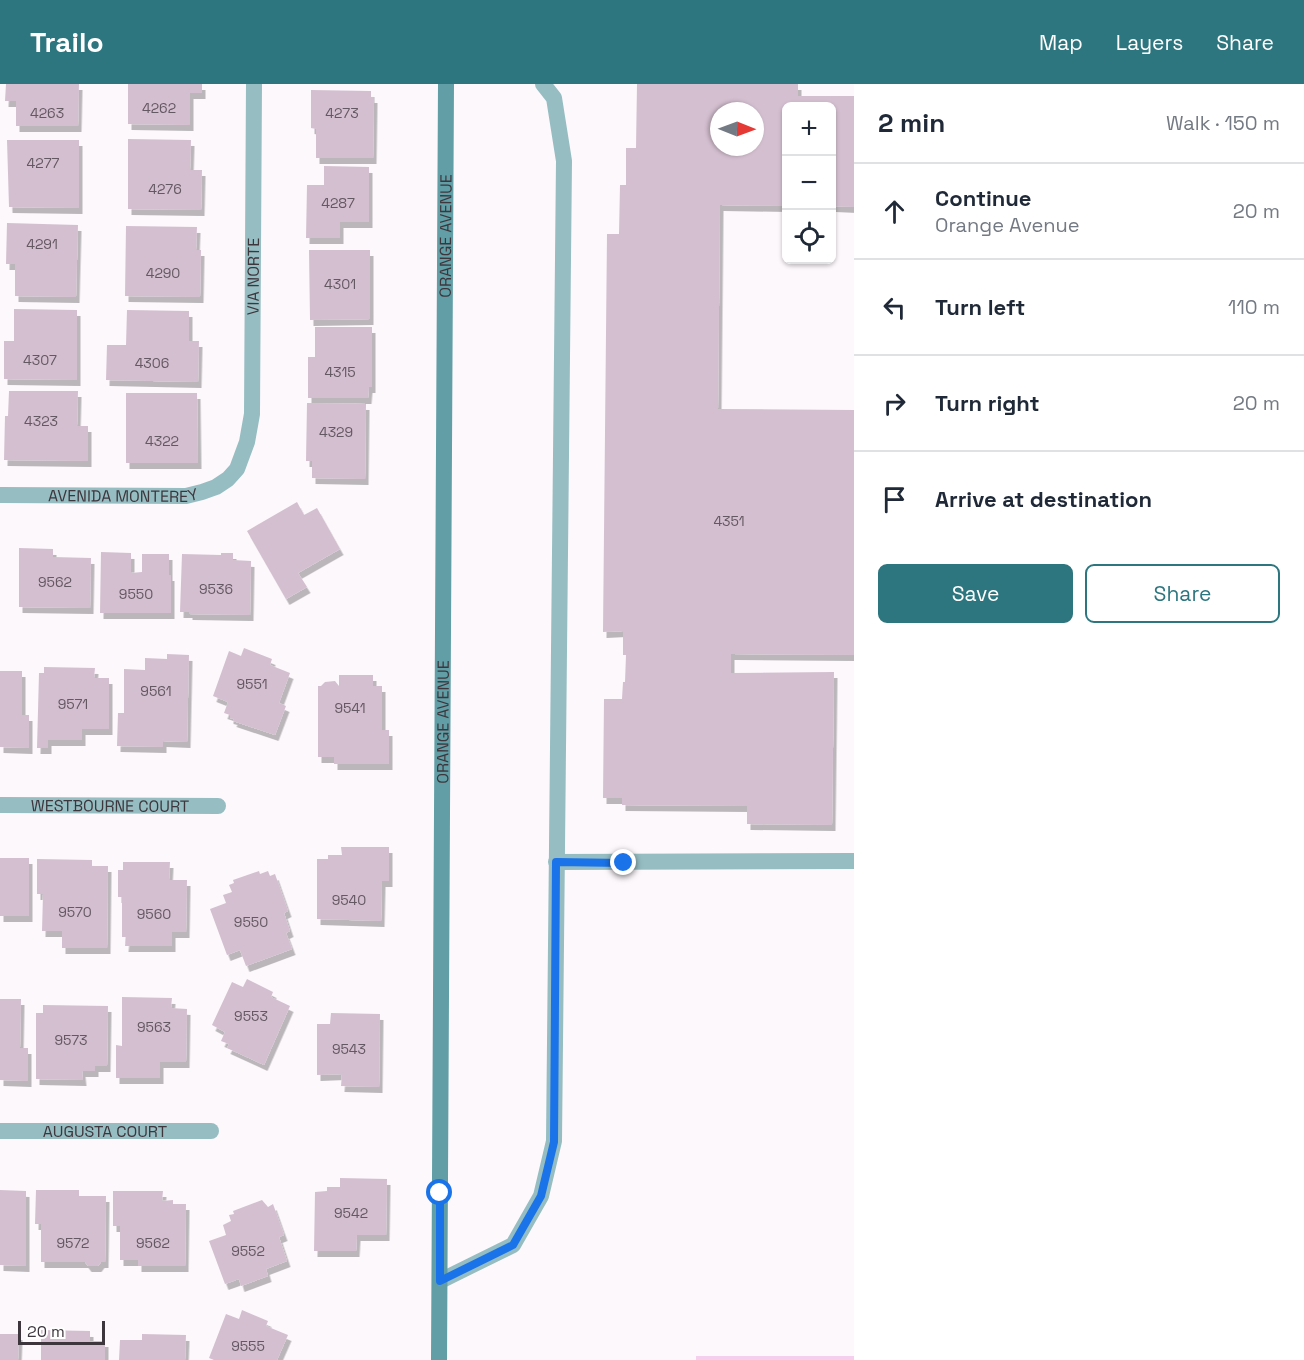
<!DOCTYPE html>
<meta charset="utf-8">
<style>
body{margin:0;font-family:"Space Grotesk",sans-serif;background:#f2f2f3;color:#1f2937}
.controls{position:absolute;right:18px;top:18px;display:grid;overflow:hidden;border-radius:9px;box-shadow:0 2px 4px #0004}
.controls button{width:54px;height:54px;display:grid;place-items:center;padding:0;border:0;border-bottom:2px solid #e0e1e3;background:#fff;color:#1f2937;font:30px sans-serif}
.compass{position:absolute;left:710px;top:18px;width:54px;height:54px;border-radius:50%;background:#fff;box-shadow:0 2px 4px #0004;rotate:91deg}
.scale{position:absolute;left:18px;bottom:15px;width:87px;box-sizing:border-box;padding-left:6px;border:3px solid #3e363d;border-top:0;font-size:16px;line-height:21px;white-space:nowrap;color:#3e363d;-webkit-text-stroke:4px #fff;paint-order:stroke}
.stop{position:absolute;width:18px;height:18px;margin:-14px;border:4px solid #1a73e8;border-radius:50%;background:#fff}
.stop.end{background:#1a73e8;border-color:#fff;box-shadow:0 2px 6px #0008}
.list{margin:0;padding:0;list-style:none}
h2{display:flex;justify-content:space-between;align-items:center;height:78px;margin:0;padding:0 24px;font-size:26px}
h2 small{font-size:20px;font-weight:400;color:#747a83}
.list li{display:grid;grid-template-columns:39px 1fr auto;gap:18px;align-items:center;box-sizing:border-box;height:96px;padding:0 24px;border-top:2px solid #e0e1e3}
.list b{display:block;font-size:22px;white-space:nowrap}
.list p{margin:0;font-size:20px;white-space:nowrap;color:#747a83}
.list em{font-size:20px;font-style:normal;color:#747a83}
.actions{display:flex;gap:12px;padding:18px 24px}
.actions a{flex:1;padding:14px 0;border:2px solid #2d767f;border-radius:9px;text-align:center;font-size:21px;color:#2d767f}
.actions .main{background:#2d767f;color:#fff}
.icon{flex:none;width:33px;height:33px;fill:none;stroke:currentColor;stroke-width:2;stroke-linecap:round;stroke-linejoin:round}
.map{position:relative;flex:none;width:854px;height:1276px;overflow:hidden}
header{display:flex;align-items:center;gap:36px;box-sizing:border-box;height:84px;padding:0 30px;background:#2d767f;color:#fff}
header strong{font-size:28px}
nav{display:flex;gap:33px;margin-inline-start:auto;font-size:21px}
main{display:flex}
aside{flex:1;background:#fff}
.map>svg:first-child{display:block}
</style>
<header>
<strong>Trailo</strong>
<nav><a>Map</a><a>Layers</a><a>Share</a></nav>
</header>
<main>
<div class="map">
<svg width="854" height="1276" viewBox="0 0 854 1276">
<defs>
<filter id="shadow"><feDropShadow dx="3.5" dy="6" stdDeviation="0" flood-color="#0004"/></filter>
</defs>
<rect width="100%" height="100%" fill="#fdf8fc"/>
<!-- green -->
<path fill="#f5cfee" d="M696,1272H854V1276H696Z"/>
<!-- building -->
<path fill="#d4bfd0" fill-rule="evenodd" filter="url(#shadow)" d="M6,0H79L78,42H16V17H5Z
M128,0H202V9H190V41L128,40Z
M637,0H798V12H854V123L832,122V22H786V122L720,121L718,325L854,326V571L731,570V589L834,588L832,741L747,740V722L622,721V714H603L604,615H622L623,598H625L626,571H623V547L603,548L607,150H619L620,101H626V64H636ZM719,27H755V63H719Z
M311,6L371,7V13H374L373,74H316V45L311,44Z
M128,55L191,56L190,86H202L201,126L128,125Z
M7,56H79V124L9,123Z
M324,82L369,83V138H340V154H306L307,101H324Z
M7,139L78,141L76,213L15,212V180H6Z
M126,142L197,143L196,166H201L200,213L125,212Z
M309,166H370V235L310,236Z
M14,225L77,226V296L4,295V257H14Z
M127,226L189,227V257H199L198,298L106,296L107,261H126Z
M315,243H372V303H369L368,314H308V273H315Z
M9,307H78L77,342H88V377L4,376L5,332H8Z
M126,309H197L198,379H126Z
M307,319L366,320L365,395L312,394V377H306Z
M297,418L304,431L317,424L340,465L298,489L307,503L286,515L247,447Z
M19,464L53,465V473L91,474L90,524L19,523Z
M101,468L131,469V489L142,488V470H169V491H171V529H100Z
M221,469H233V476L251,477L250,531L189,530V528H180L182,470L221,471Z
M244,564L272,575L270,581L290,589L279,619L286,622L275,651L233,637L234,635L230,634V631L224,629L228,618L213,612L229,567L241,572Z
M167,570L189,571L187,658L163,657V663L117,662L118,629H124V585L145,586V574L167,575Z
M44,583L95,584L94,594H109V645H82V656H48V664H37L39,589H44Z
M0,587H22V631H29V664L0,663Z
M339,591H373V602H382V646H389V680H334V673H318V602H321L325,598L335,597L339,602Z
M341,763H389V797H382L381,837L317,835V775H328V771H342Z
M0,774H29V832H0Z
M37,775L92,776V782H108L107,864H62V847H42L43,810H37Z
M123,778H170L169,796H187L186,848H172V862H125L126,853H122V813H118V786H123Z
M259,787L260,790L268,787L270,792L275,790L288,827L284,829L290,847L286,849L292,865L246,882L240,866L227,871L210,825L226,819L223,811L232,808L229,801L234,799L233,796Z
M247,895L273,908L271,913L290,922L264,981L227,964L229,960L221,957L225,948L212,941L232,898L243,903Z
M122,913L172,914L171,924L187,925L186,978H160V994H116V961L122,962Z
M0,915H21L20,964H28V997L0,996Z
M43,921L108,922L107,982H95V987H82L83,996L36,995V929H43Z
M331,929L380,930L379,1003L341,1002L342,990L317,991V940H330Z
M340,1094L387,1095L386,1151H357L356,1167H314L315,1108L327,1107V1103H340Z
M0,1106L26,1107V1182L0,1181Z
M36,1106H79V1112H106L105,1178H101L98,1182H88L85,1178H41V1140H35Z
M113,1107H163L162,1117L173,1116V1120H186L185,1182H138V1176H120V1142H113Z
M262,1116L268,1123L273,1120L284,1151L279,1153L287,1177L266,1185L268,1192L241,1202L239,1195L225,1200L209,1157L226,1151L223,1141L231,1137L229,1131L234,1130L233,1127Z
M242,1226L268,1237L266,1242L288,1251L277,1276H214L209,1274L226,1230L239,1235Z
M41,1246L90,1247V1257H105V1276H41Z
M0,1250H19L18,1276H0Z
M142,1250L186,1251L185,1276H119L120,1256H142Z"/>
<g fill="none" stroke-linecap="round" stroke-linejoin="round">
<!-- service -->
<path stroke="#95bdc2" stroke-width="16" d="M556,778L854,777
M440,1197L513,1161L541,1112L554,1057L564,77L554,14L543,0"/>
<!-- minor -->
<g stroke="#95bdc2" stroke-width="16">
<path id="s1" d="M0,411L186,412L202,408L216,403L228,395L237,385L247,358L252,330L254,0"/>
<path id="s2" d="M0,721L218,722"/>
<path id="s3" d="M0,1047H211"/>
</g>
<!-- secondary -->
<path stroke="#619ea6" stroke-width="16" id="s4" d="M439,1276L446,0"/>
</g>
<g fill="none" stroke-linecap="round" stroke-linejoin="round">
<!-- route -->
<path stroke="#1a73e8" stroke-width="8" d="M440,1109V1197L513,1161L541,1112L554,1058L556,778L624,779"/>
</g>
<g text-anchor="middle" stroke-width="4.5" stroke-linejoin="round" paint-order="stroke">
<!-- number labels -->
<g font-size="14" fill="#645862">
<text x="159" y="29">4262</text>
<text x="47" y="34">4263</text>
<text x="342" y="34">4273</text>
<text x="43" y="84">4277</text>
<text x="165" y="110">4276</text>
<text x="338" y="124">4287</text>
<text x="42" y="165">4291</text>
<text x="163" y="194">4290</text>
<text x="340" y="205">4301</text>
<text x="40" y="281">4307</text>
<text x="152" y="284">4306</text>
<text x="340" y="293">4315</text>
<text x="41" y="342">4323</text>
<text x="336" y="353">4329</text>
<text x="162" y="362">4322</text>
<text x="729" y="442">4351</text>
<text x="55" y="503">9562</text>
<text x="216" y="510">9536</text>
<text x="136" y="515">9550</text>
<text x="252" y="605">9551</text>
<text x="156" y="612">9561</text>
<text x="73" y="625">9571</text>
<text x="350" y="629">9541</text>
<text x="349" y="821">9540</text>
<text x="75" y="833">9570</text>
<text x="154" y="835">9560</text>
<text x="251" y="843">9550</text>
<text x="251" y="937">9553</text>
<text x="154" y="948">9563</text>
<text x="71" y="961">9573</text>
<text x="349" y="970">9543</text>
<text x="351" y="1134">9542</text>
<text x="73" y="1164">9572</text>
<text x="153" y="1164">9562</text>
<text x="248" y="1172">9552</text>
<text x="248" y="1267">9555</text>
</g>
<!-- street labels -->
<g font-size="16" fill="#3e363d" stroke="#fff">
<text dy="6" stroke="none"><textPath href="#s4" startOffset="1124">ORANGE AVENUE</textPath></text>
<text dy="6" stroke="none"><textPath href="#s1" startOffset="440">VIA NORTE</textPath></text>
<text dy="6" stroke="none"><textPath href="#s1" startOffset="123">AVENIDA MONTEREY</textPath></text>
<text dy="6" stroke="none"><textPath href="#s4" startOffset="638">ORANGE AVENUE</textPath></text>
<text dy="6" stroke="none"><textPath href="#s2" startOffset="110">WESTBOURNE COURT</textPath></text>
<text dy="6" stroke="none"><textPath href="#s3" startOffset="105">AUGUSTA COURT</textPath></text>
</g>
</g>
</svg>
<div class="controls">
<button>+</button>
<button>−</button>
<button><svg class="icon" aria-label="locate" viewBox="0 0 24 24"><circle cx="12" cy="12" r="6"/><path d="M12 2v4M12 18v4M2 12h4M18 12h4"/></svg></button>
</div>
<svg class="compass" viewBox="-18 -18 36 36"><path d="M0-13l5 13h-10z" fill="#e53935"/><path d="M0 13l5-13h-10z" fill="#747a83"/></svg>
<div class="scale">20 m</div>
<div class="stop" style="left:440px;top:1109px"></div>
<div class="stop end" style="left:624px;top:779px"></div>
</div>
<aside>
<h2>2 min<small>Walk · 150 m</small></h2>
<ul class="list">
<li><svg class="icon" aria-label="ahead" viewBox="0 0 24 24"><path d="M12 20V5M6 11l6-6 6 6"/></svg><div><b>Continue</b><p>Orange Avenue</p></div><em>20 m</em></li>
<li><svg class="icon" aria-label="left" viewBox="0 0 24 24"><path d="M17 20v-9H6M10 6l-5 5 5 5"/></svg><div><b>Turn left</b></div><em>110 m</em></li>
<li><svg class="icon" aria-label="right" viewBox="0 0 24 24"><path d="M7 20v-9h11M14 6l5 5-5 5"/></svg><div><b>Turn right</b></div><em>20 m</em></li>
<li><svg class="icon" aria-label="arrive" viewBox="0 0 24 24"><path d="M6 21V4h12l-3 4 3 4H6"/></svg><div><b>Arrive at destination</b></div></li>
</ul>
<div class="actions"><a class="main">Save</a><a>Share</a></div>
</aside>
</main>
